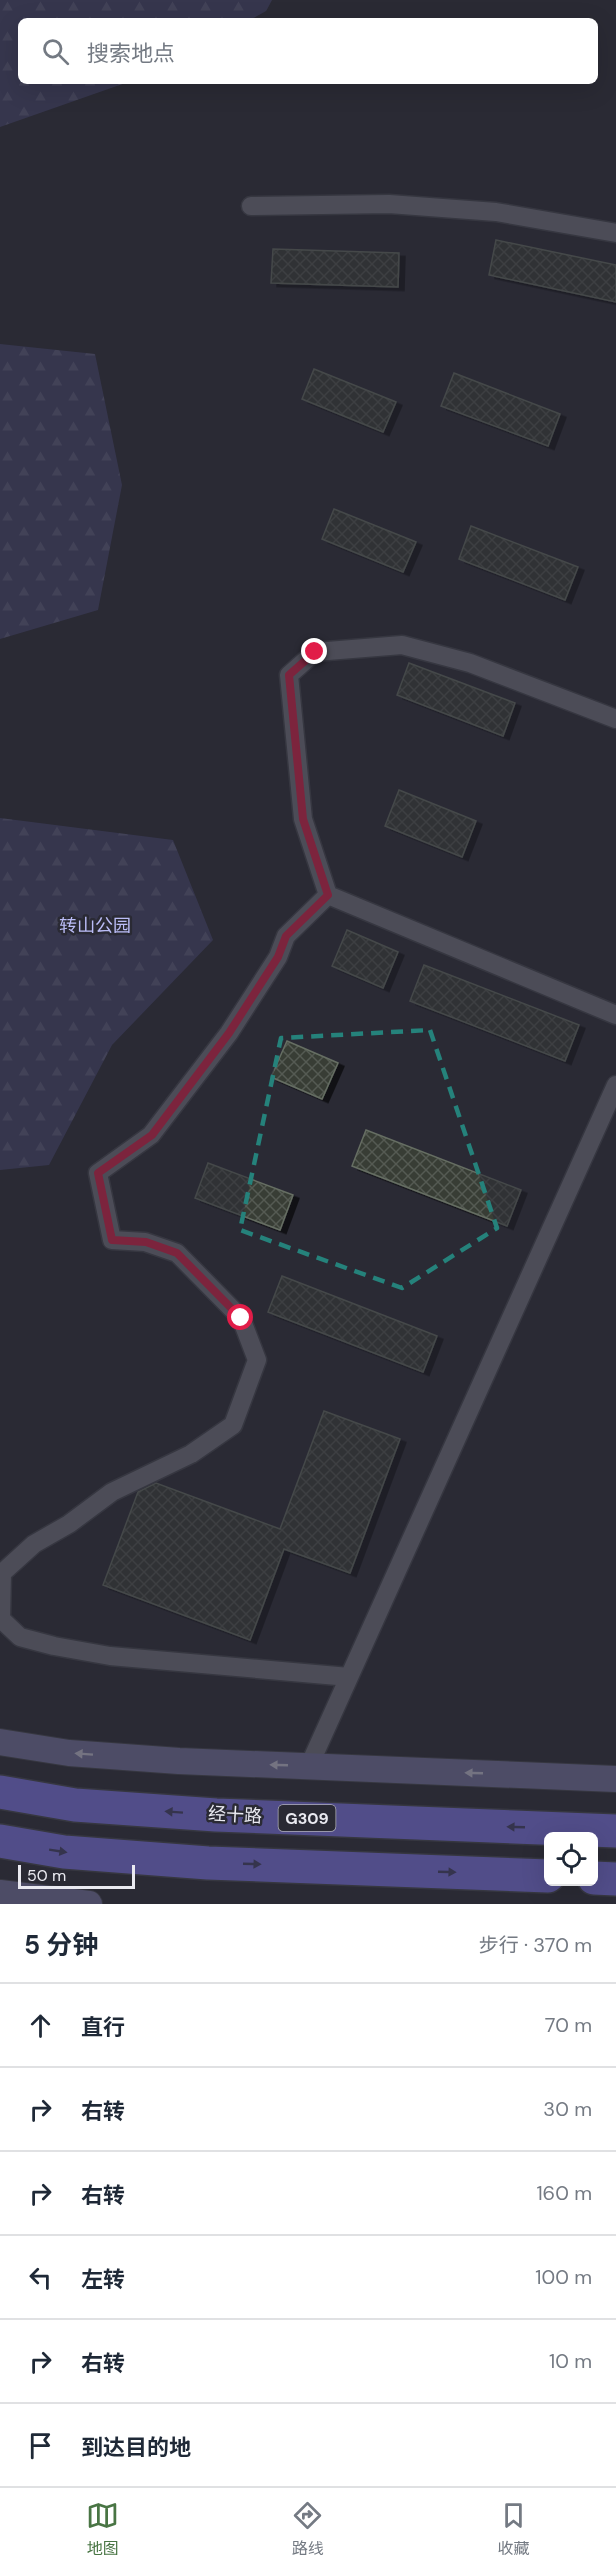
<!DOCTYPE html>
<html lang="zh">
<meta charset="utf-8">
<style>
body{margin:0;font-family:"DM Sans","Noto Sans SC",sans-serif;background:#f6f6f7;color:#1f2937}
.controls{position:absolute;right:18px;bottom:18px;display:grid;overflow:hidden;border-radius:9px;box-shadow:0 6px 24px #0002}
.controls button{width:54px;height:54px;display:grid;place-items:center;padding:0;border:0;border-bottom:2px solid #e0e1e3;background:#fff;color:#1f2937;font:30px sans-serif}
.scale{position:absolute;left:18px;bottom:15px;width:117px;box-sizing:border-box;padding-left:6px;border:3px solid #eaeaf1;border-top:0;font-size:16px;line-height:21px;white-space:nowrap;color:#eaeaf1;-webkit-text-stroke:4px #2a2a34;paint-order:stroke}
.stop{position:absolute;width:18px;height:18px;margin:-14px;border:4px solid #e11d48;border-radius:50%;background:#fff}
.stop.end{background:#e11d48;border-color:#fff;box-shadow:0 2px 6px #0008}
.list{margin:0;padding:0;list-style:none}
h2{display:flex;justify-content:space-between;align-items:center;height:78px;margin:0;padding:0 24px;font-size:26px}
h2 small{font-size:20px;font-weight:400;color:#747a83}
.list li{display:grid;grid-template-columns:39px 1fr auto;gap:18px;align-items:center;box-sizing:border-box;height:84px;padding:0 24px;border-top:2px solid #e0e1e3}
.list b{display:block;font-size:22px;white-space:nowrap}
.list em{font-size:20px;font-style:normal;color:#747a83}
.icon{flex:none;width:33px;height:33px;fill:none;stroke:currentColor;stroke-width:2;stroke-linecap:round;stroke-linejoin:round}
.map{position:relative;flex:none;width:616px;height:1904px;overflow:hidden}
.search{position:absolute;background:#fff;box-shadow:0 6px 24px #0002;left:18px;right:18px;top:18px;height:66px;display:flex;align-items:center;gap:15px;box-sizing:border-box;padding:0 21px;border-radius:9px;color:#747a83;font-size:22px}
.sheet{height:582px;background:#fff}
nav{display:flex;justify-content:space-around;align-items:center;box-sizing:border-box;height:84px;border-top:2px solid #e0e1e3;background:#fff;font-size:16px;color:#747a83}
nav a{display:grid;justify-items:center;gap:3px}
nav .on{color:#497544}
.map>svg:first-child{display:block}
</style>
<div class="map">
<svg width="616" height="1904" viewBox="0 0 616 1904">
<defs>
<pattern id="forest-firs" width="22" height="20" patternUnits="userSpaceOnUse" patternTransform="scale(1.5)"><rect width="22" height="20" fill="#45456c"/><path d="M5 1l3.5 6h-7zM16 11l3.5 6h-7z" fill="#606081"/></pattern>
<pattern id="building-cross-hatch" width="8" height="8" patternUnits="userSpaceOnUse" patternTransform="scale(1.5)"><rect width="8" height="8" fill="#373e34"/><path d="M0 0l8 8M0 8l8-8" fill="none" stroke="#545a52"/></pattern>
<filter id="shadow"><feDropShadow dx="6" dy="3.5" stdDeviation="0" flood-color="#0009"/></filter>
</defs>
<rect width="100%" height="100%" fill="#2a2a34"/>
<!-- forest -->
<path fill="url(#forest-firs)" d="M0,0H272L266,11L248,21H21V81H131L0,127Z
M0,344L95,354L122,485L98,610L0,639Z
M0,818L173,840L213,940L112,1045L49,1165L0,1170Z"/>
<!-- building -->
<path fill="url(#building-cross-hatch)" stroke="#666e63" stroke-width="1.5" filter="url(#shadow)" d="M496,240L616,265V302L489,275Z
M273,249L399,253L398,287L271,283Z
M314,369L396,402L383,432L302,399Z
M454,373L560,414L548,446L441,406Z
M334,509L416,542L403,572L322,539Z
M471,526L578,567L565,600L459,559Z
M409,663L515,703L503,736L397,695Z
M399,790L476,821L462,857L385,826Z
M347,930L398,952L383,988L332,966Z
M424,965L579,1025L565,1061L410,1001Z
M287,1041L338,1063L322,1099L271,1077Z
M366,1130L521,1190L507,1226L352,1166Z
M208,1163L293,1195L280,1230L195,1198Z
M282,1276L437,1336L423,1372L268,1312Z
M324,1411L400,1439L350,1573L284,1549L250,1640L103,1585L138,1492L156,1483L280,1529Z"/>
<g fill="none" stroke-linecap="round" stroke-linejoin="round">
<defs>
<path id="street" d="M251,206L389,204L496,212L616,233
M328,895L616,1015
M349,1677L110,1656L54,1646L20,1637L1,1619L2,1573L34,1544L69,1524L112,1492L191,1454L233,1425L257,1360L241,1318L177,1253L145,1242L112,1240L98,1173L151,1135L229,1033L278,957L286,936L328,895L303,819L289,675L315,652L402,645L470,663L616,719
M309,1766L616,1085"/>
<path id="secondary" d="M0,1742L69,1753L179,1761L616,1779
M0,1893L89,1904"/>
<path id="highway" d="M0,1792L75,1805L216,1815L616,1831
M0,1841L64,1852L208,1863L548,1876
M594,1878L616,1879"/>
</defs>
<!-- street casing -->
<use href="#street" stroke="#46474f" stroke-width="21"/>
<!-- secondary casing -->
<use href="#secondary" stroke="#46474f" stroke-width="28"/>
<!-- highway casing -->
<use href="#highway" stroke="#46474f" stroke-width="36"/>
<!-- street -->
<use href="#street" stroke="#757682" stroke-width="18"/>
<!-- secondary -->
<use href="#secondary" stroke="#7877a3" stroke-width="26"/>
<!-- highway -->
<use href="#highway" stroke="#8078f0" stroke-width="33"/>
</g>
<!-- one-way arrows -->
<defs><path id="oneway-solid" d="M-6-.8H1V-3.2L6.5 0L1 3.2V.8H-6Z" transform="scale(1.5)"/></defs>
<g fill="#cecdde">
<use href="#oneway-solid" transform="translate(84 1754) rotate(-176)"/>
<use href="#oneway-solid" transform="translate(279 1765) rotate(-178)"/>
<use href="#oneway-solid" transform="translate(474 1773) rotate(-178)"/>
</g>
<g fill="#44416c">
<use href="#oneway-solid" transform="translate(174 1812) rotate(-176)"/>
<use href="#oneway-solid" transform="translate(516 1827) rotate(-178)"/>
<use href="#oneway-solid" transform="translate(58 1851) rotate(9)"/>
<use href="#oneway-solid" transform="translate(252 1864) rotate(2)"/>
<use href="#oneway-solid" transform="translate(447 1872) rotate(2)"/>
</g>
<g fill="none" stroke-linecap="round" stroke-linejoin="round">
<!-- route -->
<path stroke="#e11d48" stroke-width="8" d="M241,1318L177,1253L146,1242L112,1240L98,1173L152,1135L229,1033L278,957L286,936L328,895L303,819L289,675L315,652"/>
</g>
<!-- marked area -->
<path d="M0 0H616V1904H0ZM430,1030L497,1228L402,1288L240,1230L281,1038Z" fill="#2a2a34" fill-opacity=".55" fill-rule="evenodd"/>
<path fill="none" stroke="#25827b" stroke-width="4.5" stroke-dasharray="12 8" stroke-linejoin="round" d="M430,1030L497,1228L402,1288L240,1230L281,1038Z"/>
<g text-anchor="middle" stroke-width="5" stroke-linejoin="round" paint-order="stroke">
<!-- shield labels -->
<rect fill="#2a2a34" stroke="#b0b0b8" stroke-width="1.5" x="278.5" y="1805" width="57" height="26" rx="4.5"/>
<g font-size="16" font-weight="bold" fill="#eaeaf1">
<text x="307" y="1824">G309</text>
</g>
<!-- park labels -->
<g font-size="18" fill="#bbbdf7" stroke="#2a2a34">
<text x="95" y="932">转山公园</text>
</g>
<!-- street labels -->
<g font-size="18" fill="#eaeaf1" stroke="#2a2a34">
<text transform="translate(235 1815) rotate(3)" y="6">经十路</text>
</g>
</g>
</svg>
<div class="controls">
<button><svg class="icon" aria-label="locate" viewBox="0 0 24 24"><circle cx="12" cy="12" r="6"/><path d="M12 2v4M12 18v4M2 12h4M18 12h4"/></svg></button>
</div>
<div class="scale">50 m</div>
<div class="stop" style="left:241px;top:1318px"></div>
<div class="stop end" style="left:315px;top:652px"></div>
<div class="search"><svg class="icon" aria-label="search" viewBox="0 0 24 24"><circle cx="10" cy="10" r="6"/><path d="M15 15l6 6"/></svg>搜索地点</div>
</div>
<section class="sheet">
<h2>5 分钟<small>步行 · 370 m</small></h2>
<ul class="list">
<li><svg class="icon" aria-label="ahead" viewBox="0 0 24 24"><path d="M12 20V5M6 11l6-6 6 6"/></svg><div><b>直行</b></div><em>70 m</em></li>
<li><svg class="icon" aria-label="right" viewBox="0 0 24 24"><path d="M7 20v-9h11M14 6l5 5-5 5"/></svg><div><b>右转</b></div><em>30 m</em></li>
<li><svg class="icon" aria-label="right" viewBox="0 0 24 24"><path d="M7 20v-9h11M14 6l5 5-5 5"/></svg><div><b>右转</b></div><em>160 m</em></li>
<li><svg class="icon" aria-label="left" viewBox="0 0 24 24"><path d="M17 20v-9H6M10 6l-5 5 5 5"/></svg><div><b>左转</b></div><em>100 m</em></li>
<li><svg class="icon" aria-label="right" viewBox="0 0 24 24"><path d="M7 20v-9h11M14 6l5 5-5 5"/></svg><div><b>右转</b></div><em>10 m</em></li>
<li><svg class="icon" aria-label="arrive" viewBox="0 0 24 24"><path d="M6 21V4h12l-3 4 3 4H6"/></svg><div><b>到达目的地</b></div></li>
</ul>
</section>
<nav>
<a class="on"><svg class="icon" aria-label="map" viewBox="0 0 24 24"><path d="M3 6l6-2 6 2 6-2v14l-6 2-6-2-6 2zM9 4v14M15 6v14"/></svg>地图</a>
<a><svg class="icon" aria-label="directions" viewBox="0 0 24 24"><path d="M12 3l9 9-9 9-9-9zM9 14v-3h6M13 9l2 2-2 2"/></svg>路线</a>
<a><svg class="icon" aria-label="saved" viewBox="0 0 24 24"><path d="M7 4h10v16l-5-4-5 4z"/></svg>收藏</a>
</nav>
